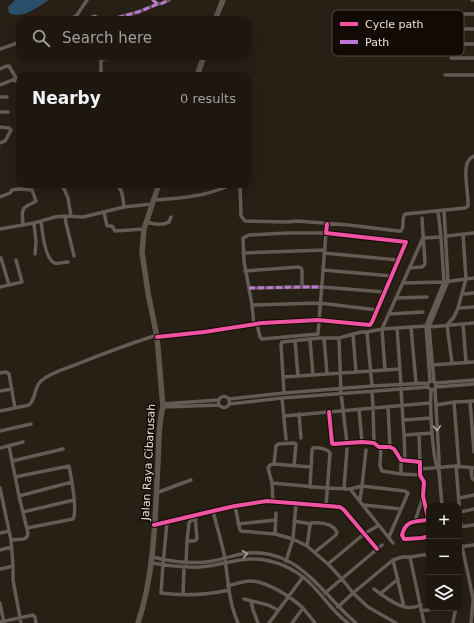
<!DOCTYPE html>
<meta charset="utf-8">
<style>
body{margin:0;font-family:"DejaVu Sans",sans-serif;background:#2b241e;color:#f1f3f6}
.controls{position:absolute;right:12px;bottom:12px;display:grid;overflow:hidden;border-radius:8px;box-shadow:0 4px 16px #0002}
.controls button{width:36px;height:36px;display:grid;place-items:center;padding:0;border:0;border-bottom:1px solid #3c3630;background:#1e1710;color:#f1f3f6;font:20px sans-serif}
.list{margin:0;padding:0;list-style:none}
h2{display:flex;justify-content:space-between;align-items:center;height:52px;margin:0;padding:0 16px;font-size:17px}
h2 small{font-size:13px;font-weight:400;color:#a19f9f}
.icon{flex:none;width:22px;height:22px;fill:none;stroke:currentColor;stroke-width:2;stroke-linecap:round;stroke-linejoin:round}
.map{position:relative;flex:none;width:474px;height:623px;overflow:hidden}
.search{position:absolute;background:#1e1710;box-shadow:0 4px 16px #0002;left:16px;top:16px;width:236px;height:44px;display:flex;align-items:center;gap:10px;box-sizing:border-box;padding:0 14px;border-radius:12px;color:#a19f9f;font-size:15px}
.panel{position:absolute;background:#1e1710;box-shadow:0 4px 16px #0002;left:16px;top:72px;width:236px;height:116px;border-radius:12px}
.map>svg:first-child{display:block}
</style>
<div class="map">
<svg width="474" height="623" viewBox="0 0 474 623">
<rect width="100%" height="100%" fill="#281f15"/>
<!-- water -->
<path fill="#2b4f6a" d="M15,0H49C37,7 23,20 9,13L8,7Z"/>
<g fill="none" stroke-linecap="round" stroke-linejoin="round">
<!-- minor -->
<path stroke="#635b54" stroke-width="3.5" d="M153,0C159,7 162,3 169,0
M472,0H474
M464,14H474
M69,20L77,15L87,0
M86,20L94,16L98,18L104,20
M109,20L138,12L158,4
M463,29H474
M458,44H474
M0,49L20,42
M451,58H474
M0,69L7,66H9L16,78L15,79L0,85
M445,75H474
M91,76C94,73 98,75 101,72V60C105,58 110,58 114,56
M15,79L17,82H20
M0,97H7
M0,112H8
M0,127L9,128L11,130L5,141L0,143
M62,184L68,198L71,216
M117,184C123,190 123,200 124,207
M151,184L158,186
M240,184L241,216L245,221L288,222L297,221L349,225L398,231H401C405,226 401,219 405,214L465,208L468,206C469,195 462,168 469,160C470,158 472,157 474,156
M119,186L141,184
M0,197L10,193L12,190L19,189L32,190L36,201C33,203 30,204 27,206C20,209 23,219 23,225
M154,200C170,199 187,198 204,194C214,192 224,188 234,184
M104,212L107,226H112L115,231L144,229
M65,216L66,223L74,256
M41,221C42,230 45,261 55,263C58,264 64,262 68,262
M146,222C154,224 162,226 169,222L171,217
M34,223L36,242L35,254
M0,229L34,223L55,217L65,216L83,217L124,207L152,204
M446,236L474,233
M243,253L325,250
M324,253L398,260
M1,258L9,285
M410,268L422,267L425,264L422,218
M323,270L392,276
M245,271L299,267L301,268L302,270V287
M403,283L444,282L466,279L474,278
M0,287L22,282L16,260
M249,288L302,287H322L384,292
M463,294L474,293
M396,298L427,297
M252,305L320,303L377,310
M458,308L474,307
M389,314L423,312
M463,324L466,362
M254,325L252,305L244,261L243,238L249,235L287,233H326L318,334L262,339L260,337L257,324
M411,327L416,383
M429,327L474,323
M397,328L401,385
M367,332L372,386
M353,334L356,372
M157,337L204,332L262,323L318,320L370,325L372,322L406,242L326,233L327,224
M324,338L327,374
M339,338L341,393L347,443
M310,340L313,375
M295,341L298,376
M452,363L447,325L454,317L458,308L466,279L463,234
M432,365L474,362
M385,370L382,329L423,238L441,237
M0,373L6,372L9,374L15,408
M283,377L400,369
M430,381H432L435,382L436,385L435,389L431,390L428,387L427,385L430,381L426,326L444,282L441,237L438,211
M434,381L429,327L448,281L444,210
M436,383L474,380
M436,387L474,384
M401,389L404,435L405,460
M435,389L439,460V471L442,506
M431,390C430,404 432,462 439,471
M0,391L12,389
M372,391L373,407L374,443
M284,393L281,344L282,342L320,338H339L361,332H367L382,329L426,326
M218.5 402a5.5 5.5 0 1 1 11 0a5.5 5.5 0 1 1-11 0Z
M282,398L286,439
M229,399L284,393L372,386L428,383
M470,401L474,452
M454,402L459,467
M162,404L218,400
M229,404L282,398L428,387
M436,405L454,402L474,401
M163,407L219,405
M388,407L390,447
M359,409L362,442
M0,411L29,405C36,399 34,387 41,381C50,373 64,369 75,365C102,354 129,344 157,335
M329,412L332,443L333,444L362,442L374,443L379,447H390L394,449L401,460L420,462V475L424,482L423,496L428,518L427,520C414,522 406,520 402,535L404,539H406L422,538L429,536
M299,414L301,438
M284,416L430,403
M403,420L431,418
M0,431L31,424
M419,434L420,462
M404,435L432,433
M9,446L19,496L28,533L27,537L24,539L11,540
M381,447L380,466L382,471L401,474L420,475
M0,448L23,442
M401,460V474
M12,461L63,449
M274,464L276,446L278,444L293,443L296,444L294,466
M456,466L461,527
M471,468L472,478L474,480
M420,469L456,466L474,468
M15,477L69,466C71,477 78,510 73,519L27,528
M272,483L327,488L350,489L393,543
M310,487L312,450L313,448C318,447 328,449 330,453L326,506
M0,488L11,540L13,566V580L21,623
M344,489L347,449
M350,489L362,486L405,491L408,493L389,537
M156,493L191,480
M19,496L72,482
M459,498L474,495
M360,500L362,486L366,450
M273,501L272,483L268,468L270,465L274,464L311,467
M364,505L401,509
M235,506L240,530L241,531L275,534L293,539L307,546L328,564L342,579L353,593L368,607L396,623
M213,511C217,527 222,543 225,559C228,580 229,603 238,623
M23,512L74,500
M460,512L474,509
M294,521L311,524
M415,521L423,497
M167,523L163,564L161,593C184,596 207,595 229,590
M238,524L276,520
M155,525L213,511L235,506L267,501L340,507L344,510L377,549
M459,527L474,525
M0,533L9,531
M275,534L276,513
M187,541L189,523L191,520L196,519
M307,546L310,525L311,523C321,522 332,523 337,532L336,535L315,552
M462,546L473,598V602L471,623
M459,547L474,545
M0,550L11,547
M427,555L429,564
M152,557C169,561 188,564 206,562C218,561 230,556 242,554C257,551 273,554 286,560C313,573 333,604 356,623
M410,557L424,623
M393,560L404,607
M286,561L293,539L296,504
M151,563C168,565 184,568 200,567C217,566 232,560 249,559C268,558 288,565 303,577C320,590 330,610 348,623
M186,563L187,541H194L197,539L195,515
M328,564L364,534L379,525
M0,569L13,566
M228,586C235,584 243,581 250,581C267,581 291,597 303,608C307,613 311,618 315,623
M374,589C382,595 395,605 405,607C410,608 416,607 421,605
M325,593L382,545
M380,594L398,579
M183,595L184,567
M244,599L268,605L278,610
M251,601L253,610L258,623
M0,603L4,623
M338,607L353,593L393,560L402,557H410L429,554
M421,611L439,608
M0,622L33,615L35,617L36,623
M453,622L456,608
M269,623L303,577
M292,623L303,608"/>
<!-- primary -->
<path stroke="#61554c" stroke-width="5.5" d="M215,20L223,0
M197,76L204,56
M138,623C155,572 155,516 158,462C159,444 158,425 163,407L157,337L148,293L142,252L144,229L159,184"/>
<!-- quiet -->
<path stroke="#ba77d6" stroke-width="3" stroke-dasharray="6 3" stroke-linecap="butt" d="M153,0C159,7 162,3 169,0
M86,20L94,16L98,18L104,20
M109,20L138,12L158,4
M249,288L302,287H322"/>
<defs>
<path id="cycleway" d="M157,337L204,332L262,323L318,320L370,325L372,322L406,242L326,233L327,224
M329,412L332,443L333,444L362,442L374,443L379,447H390L394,449L401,460L420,462V475L424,482L423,496L428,518L427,520C414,522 406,520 402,535L404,539H406L422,538L429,536
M154,525L213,511L235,506L267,501L340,507L344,510L377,549"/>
</defs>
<!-- cycleway casing -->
<use href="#cycleway" stroke="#120a04" stroke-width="6"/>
<!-- cycleway -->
<use href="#cycleway" stroke="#f153a3" stroke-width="4"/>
</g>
<!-- one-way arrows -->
<defs><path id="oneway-chevron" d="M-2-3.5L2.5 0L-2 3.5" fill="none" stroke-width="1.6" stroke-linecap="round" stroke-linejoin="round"/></defs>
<g stroke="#b0a69d">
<use href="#oneway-chevron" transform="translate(437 428) rotate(86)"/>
<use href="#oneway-chevron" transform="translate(245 554) rotate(-8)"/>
</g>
<g text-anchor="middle" stroke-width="3" stroke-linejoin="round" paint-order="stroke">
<!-- street labels -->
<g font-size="11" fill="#efe3d8" stroke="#120a04">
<text transform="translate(148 462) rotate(-87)" y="4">Jalan Raya Cibarusah</text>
</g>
</g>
<!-- legend -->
<rect x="332" y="10" width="132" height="46" rx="6" fill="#120a04" stroke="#544b44" stroke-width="1"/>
<rect x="340" y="22" width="18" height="4" fill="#f153a3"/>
<rect x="340" y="40" width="18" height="4" fill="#ba77d6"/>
<g font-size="11" fill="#efe3d8">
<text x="365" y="28">Cycle path</text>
<text x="365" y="46">Path</text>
</g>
</svg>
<div class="controls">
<button>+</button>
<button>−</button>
<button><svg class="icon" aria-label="layers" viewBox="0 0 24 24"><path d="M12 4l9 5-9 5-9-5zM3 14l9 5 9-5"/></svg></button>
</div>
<div class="search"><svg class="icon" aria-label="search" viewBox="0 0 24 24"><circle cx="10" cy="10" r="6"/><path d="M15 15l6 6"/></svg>Search here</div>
<section class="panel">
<h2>Nearby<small>0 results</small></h2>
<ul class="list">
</ul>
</section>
</div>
